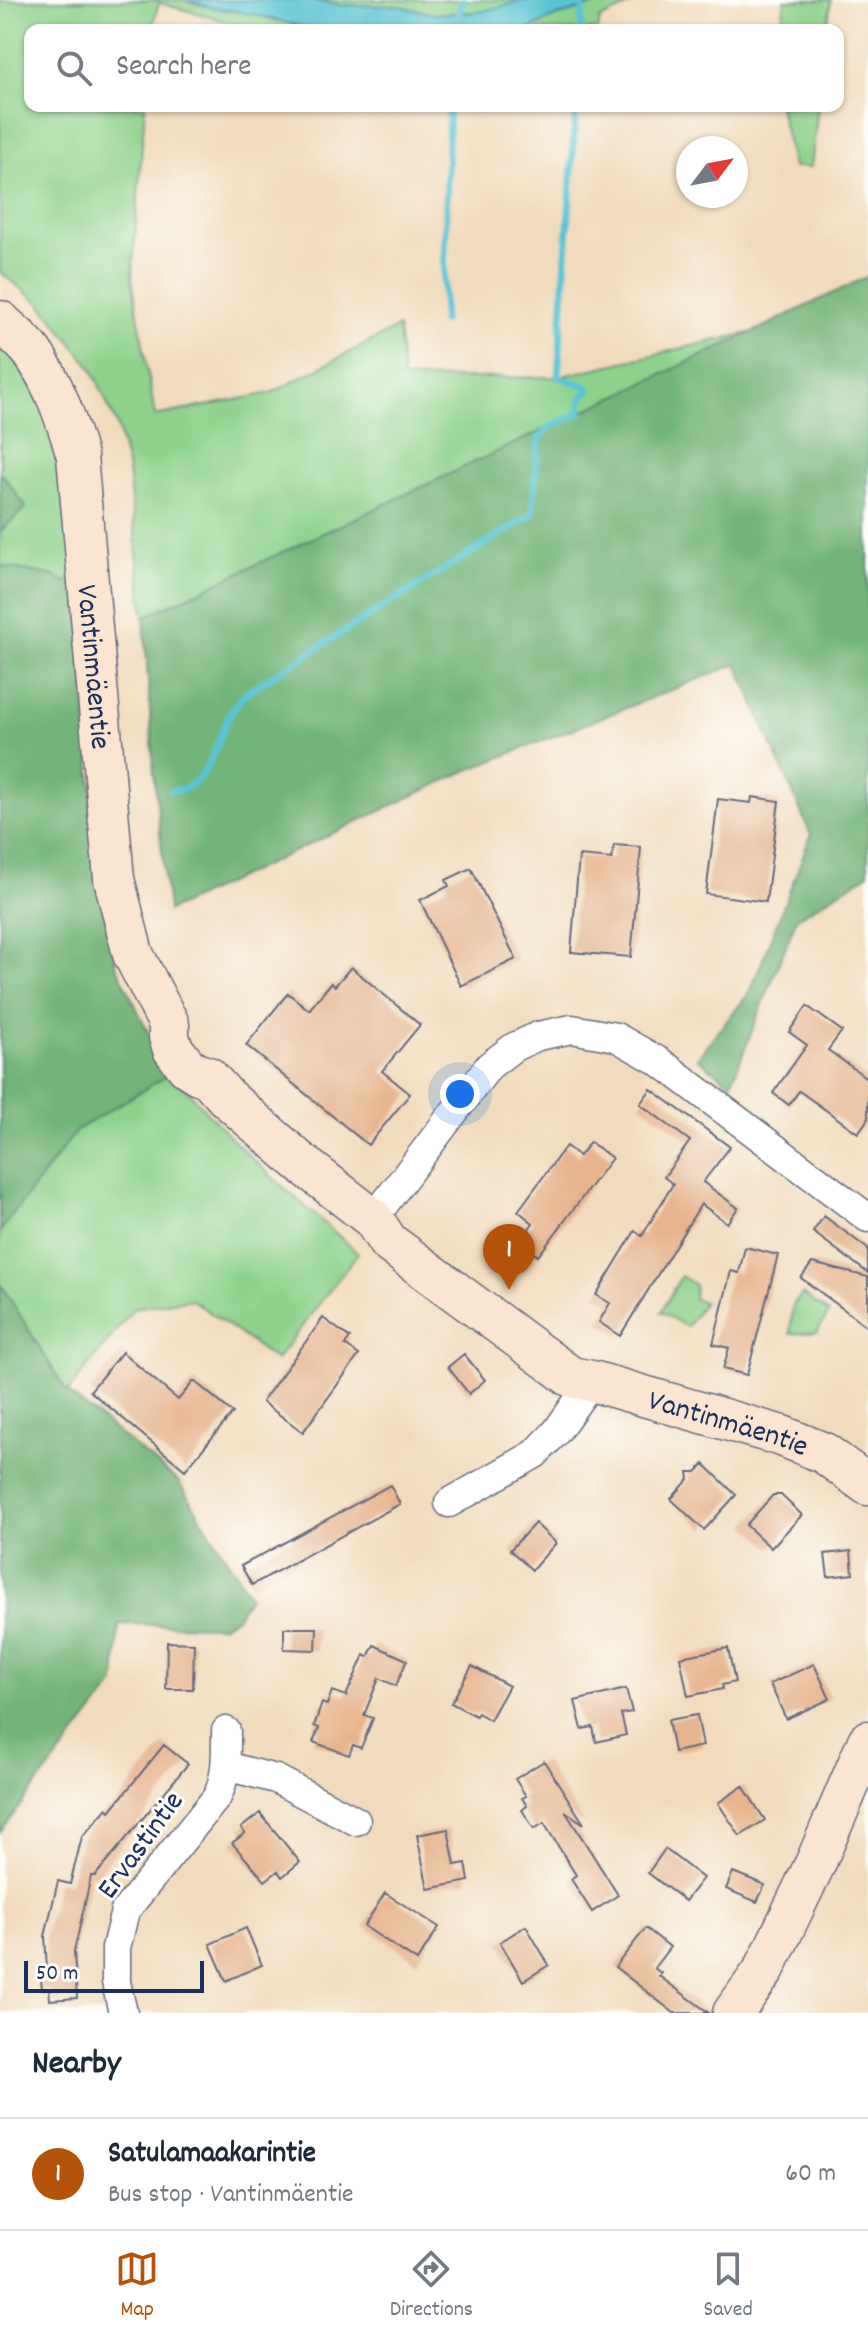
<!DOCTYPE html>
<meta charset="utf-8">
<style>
body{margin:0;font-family:Dekko,sans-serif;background:#f6f6f7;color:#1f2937}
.compass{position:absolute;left:676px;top:136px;width:72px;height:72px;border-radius:50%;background:#fff;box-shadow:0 2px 6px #0004;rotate:58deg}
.scale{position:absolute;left:24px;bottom:20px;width:180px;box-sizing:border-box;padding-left:8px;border:4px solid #1b2f5e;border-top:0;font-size:22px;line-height:28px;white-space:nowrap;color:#1b2f5e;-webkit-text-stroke:6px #fdfcf7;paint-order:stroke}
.you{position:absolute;left:460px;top:1094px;width:28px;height:28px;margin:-20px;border:6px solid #fff;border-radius:50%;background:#1a73e8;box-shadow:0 0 0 12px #1a73e833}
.badge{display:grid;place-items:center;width:52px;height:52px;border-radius:50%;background:#b45309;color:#fff;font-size:26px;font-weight:700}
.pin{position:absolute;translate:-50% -66px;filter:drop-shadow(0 2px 4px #0008)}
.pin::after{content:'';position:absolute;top:42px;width:28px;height:24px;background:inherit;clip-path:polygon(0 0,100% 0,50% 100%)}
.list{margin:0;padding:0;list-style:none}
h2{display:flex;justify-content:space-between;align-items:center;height:104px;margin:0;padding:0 32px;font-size:34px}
h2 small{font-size:26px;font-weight:400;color:#747a83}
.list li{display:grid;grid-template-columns:52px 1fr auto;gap:24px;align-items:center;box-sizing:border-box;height:112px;padding:0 32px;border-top:2px solid #e0e1e3}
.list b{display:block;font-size:30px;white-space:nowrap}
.list p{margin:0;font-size:26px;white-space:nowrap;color:#747a83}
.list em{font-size:26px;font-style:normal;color:#747a83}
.icon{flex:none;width:44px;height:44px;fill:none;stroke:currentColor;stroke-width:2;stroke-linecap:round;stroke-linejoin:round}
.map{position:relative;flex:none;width:868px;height:2013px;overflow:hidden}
.search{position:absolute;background:#fff;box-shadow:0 2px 6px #0004;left:24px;right:24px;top:24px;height:88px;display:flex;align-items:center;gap:20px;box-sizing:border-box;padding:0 28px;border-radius:16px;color:#747a83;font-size:30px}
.sheet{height:216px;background:#fff}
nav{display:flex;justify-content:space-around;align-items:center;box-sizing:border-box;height:112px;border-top:2px solid #e0e1e3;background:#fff;font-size:22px;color:#747a83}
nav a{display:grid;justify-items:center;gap:4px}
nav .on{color:#b45309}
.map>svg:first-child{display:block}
</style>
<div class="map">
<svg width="868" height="2013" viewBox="0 0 868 2013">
<rect width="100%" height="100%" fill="#fdfcf7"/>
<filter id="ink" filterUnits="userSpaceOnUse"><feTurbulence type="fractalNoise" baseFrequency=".0125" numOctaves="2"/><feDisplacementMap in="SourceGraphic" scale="16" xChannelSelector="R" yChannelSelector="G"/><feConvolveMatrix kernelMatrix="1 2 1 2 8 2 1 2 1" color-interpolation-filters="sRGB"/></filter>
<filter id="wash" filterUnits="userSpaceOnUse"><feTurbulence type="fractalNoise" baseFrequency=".006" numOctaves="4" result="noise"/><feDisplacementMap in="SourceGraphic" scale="32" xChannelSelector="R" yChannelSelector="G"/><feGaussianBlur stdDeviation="1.8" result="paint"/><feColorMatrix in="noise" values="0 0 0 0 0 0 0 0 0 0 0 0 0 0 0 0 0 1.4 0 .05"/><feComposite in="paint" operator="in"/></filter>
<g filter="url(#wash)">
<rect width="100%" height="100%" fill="#f2dbbc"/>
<!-- green -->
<path fill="#8ed28b" stroke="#548074" stroke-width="2" d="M0,0H184L213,8L247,13L318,30H259L159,3L151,30H30V106H145L132,278L155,416L271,393L398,327L403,379L558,377L753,332L144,617L128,470L117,425L91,367L41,304L0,272Z
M309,0H525L480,12L434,14L398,6L341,5Z
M611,0H642L600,19L598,30H527L555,17Z
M785,0H831L827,30H781Z
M779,106H818L811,167H793Z
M0,340L53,411L77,576L66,582L51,575L0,566V532L26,507L3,476L0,475Z
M173,1072C226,1141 293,1195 358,1253L276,1360L191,1299L134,1308L67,1393L0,1283V1231L77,1130Z
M681,1276L695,1285L694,1299L704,1302L687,1327L661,1312Z
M802,1294L829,1313L817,1332L790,1334L793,1305Z"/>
<!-- forest -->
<path fill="#72b477" stroke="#46726a" stroke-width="2" d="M868,276V874L797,918L731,1084L697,1058L750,992L811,835L737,664L461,773L168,911L154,773L144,617L753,332Z
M0,475H3L26,507L0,532Z
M0,566L51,575L65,582L77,576L99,886L116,965L146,1028L173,1072L77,1130L0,1231Z
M0,1283L67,1392L178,1481L250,1596L236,1617L221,1626L119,1624L115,1684L0,1832Z"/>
<!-- water -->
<path fill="#5ac4d4" stroke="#3a7a99" stroke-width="2" d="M184,0H309L341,5L398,6L434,14L480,12L525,0H611L555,17L527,30H318L247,13L213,8Z"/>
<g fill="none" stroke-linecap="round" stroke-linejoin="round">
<!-- stream -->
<path stroke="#5ac4d4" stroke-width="7" d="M452,30L463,0
M581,30L583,1
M443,321L449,106
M171,791C209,789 215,744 229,716C234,707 240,698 248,691L532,515L539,439L550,427L580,413L581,399L589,390L586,386L558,377L576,106"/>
</g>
<g id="blocks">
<!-- building -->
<path fill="#e6b58e" d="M752,797L779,801L766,902L706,894L718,799L751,803Z
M614,845L641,847L631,957L571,952L579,856L612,859Z
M471,868L516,959L461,986L420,900L449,886L446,880Z
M351,967L420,1025L382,1071L410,1094L368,1145L246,1045L288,993L309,1010L331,983L335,986Z
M807,1006L842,1031L828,1050L868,1079V1119L858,1133L799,1091L789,1105L773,1093L807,1045L789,1032Z
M651,1089L730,1147L703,1182L738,1208L727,1223L701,1204L620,1336L599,1322L610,1303L596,1295L635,1231L642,1236L673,1184L664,1177L690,1141L640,1104Z
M590,1142L612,1158L538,1256L519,1242L533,1223L518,1211L566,1146L579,1156Z
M824,1216L868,1249V1273L813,1232Z
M745,1247L778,1255L747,1375L723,1369L729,1348L713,1344L731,1271L739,1273Z
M812,1263L868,1277V1327L801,1278Z
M323,1318L350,1338L345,1345L359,1355L303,1432L262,1402Z
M122,1352L178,1400L194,1381L233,1413L185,1470L90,1391Z
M464,1354L485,1380L469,1394L448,1367Z
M704,1464L736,1495L704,1530L671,1499L689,1479L688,1472H696Z
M390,1485L400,1504L252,1585L241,1566Z
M773,1495H781L802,1515L771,1548L746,1525Z
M535,1523L556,1543L532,1570L510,1550Z
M851,1551L853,1574L828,1577L825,1554Z
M284,1628H317L316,1650L284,1649Z
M167,1642L194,1643L193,1689H166Z
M374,1645L407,1660L396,1686L379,1678L364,1715L373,1718L361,1748L353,1745L349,1755L313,1742L319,1728L314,1726L322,1703L327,1705L332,1691L346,1696L364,1655L368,1657Z
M728,1648L735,1682L722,1685L723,1689L688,1696L680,1657Z
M814,1664L830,1699L786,1719L770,1684Z
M472,1666L509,1686L490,1720L478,1713L476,1716L451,1703Z
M626,1689L632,1712L621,1714L626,1735L596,1742L593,1727L582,1729L575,1701Z
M697,1715L703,1746L674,1752L668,1720Z
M164,1745L188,1764L95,1876H91L74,1952L77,1998L50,2000L49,1989H42L40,1969H47L45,1936L58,1881L70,1884L82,1837L107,1808L110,1811Z
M544,1761L584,1824L565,1811L618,1895L592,1912L571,1879L576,1875L544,1823L534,1829L522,1810L527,1806L522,1798L526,1796L515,1779Z
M743,1786L765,1820L740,1836L718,1803Z
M260,1813L300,1862L282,1877L278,1871L265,1881L232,1843L245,1833L241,1828Z
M448,1829L455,1865L466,1863L469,1881L428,1889L417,1835Z
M665,1849L703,1878L685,1901L648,1873Z
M733,1872L765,1885L757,1902L726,1889Z
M385,1893L439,1927L417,1961L364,1926Z
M526,1926L549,1965L523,1981L500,1942Z
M246,1928L262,1965L226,1981L210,1944Z
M646,1928L670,1947L654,1968L661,1973L659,1976L709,2013H674L615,1967Z"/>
</g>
</g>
<g filter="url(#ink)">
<use href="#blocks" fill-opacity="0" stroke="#666b7f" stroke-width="2"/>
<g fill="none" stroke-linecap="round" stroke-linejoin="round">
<defs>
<path id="street" d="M373,1219L489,1066L514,1047L538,1036L572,1029L616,1037L660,1062L868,1218
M449,1503L535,1454L556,1432L592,1381
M226,1766L276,1779L356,1821
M123,2013L116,1982V1948L125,1911L217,1797C227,1776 226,1754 226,1731"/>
<g id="secondary">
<path id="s1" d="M0,321C10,331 23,340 32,352C54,383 66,419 77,456L114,879L133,954L169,1024V1037L173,1049L187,1067L198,1074L208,1077L226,1097L300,1162L373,1219L388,1242L571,1377L592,1381L782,1436L824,1453L868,1485"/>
<path d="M733,2013L764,1970L816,1862L868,1741"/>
</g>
</defs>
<!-- street casing -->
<use href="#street" stroke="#666b7f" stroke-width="31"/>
<!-- secondary casing -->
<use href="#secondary" stroke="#666b7f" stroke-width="43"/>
<!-- street -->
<use href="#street" stroke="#fff" stroke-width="28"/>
<!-- secondary -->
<use href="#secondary" stroke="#fce5d0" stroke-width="40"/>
</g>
</g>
<g text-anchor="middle" stroke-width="6" stroke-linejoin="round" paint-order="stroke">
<!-- street labels -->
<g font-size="30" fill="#1b2f5e" stroke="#fdfcf7">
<text dy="10" stroke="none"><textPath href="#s1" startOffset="370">Vantinmäentie</textPath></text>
<text dy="10" stroke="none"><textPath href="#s1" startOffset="1448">Vantinmäentie</textPath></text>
<text transform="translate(139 1844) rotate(-54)" y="10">Ervastintie</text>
</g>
</g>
</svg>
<svg class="compass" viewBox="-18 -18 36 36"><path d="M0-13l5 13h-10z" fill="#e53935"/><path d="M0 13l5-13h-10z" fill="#747a83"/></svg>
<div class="scale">50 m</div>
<div class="you"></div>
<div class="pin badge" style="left:509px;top:1290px">1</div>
<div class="search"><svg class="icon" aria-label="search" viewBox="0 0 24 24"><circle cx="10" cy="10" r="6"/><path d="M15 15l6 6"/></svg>Search here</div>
</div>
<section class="sheet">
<h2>Nearby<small></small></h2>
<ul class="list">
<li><span class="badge">1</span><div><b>Satulamaakarintie</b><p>Bus stop · Vantinmäentie</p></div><em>60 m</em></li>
</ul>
</section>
<nav>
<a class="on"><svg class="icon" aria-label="map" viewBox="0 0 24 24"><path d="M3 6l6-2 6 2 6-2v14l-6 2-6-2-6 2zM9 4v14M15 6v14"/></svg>Map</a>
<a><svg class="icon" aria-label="directions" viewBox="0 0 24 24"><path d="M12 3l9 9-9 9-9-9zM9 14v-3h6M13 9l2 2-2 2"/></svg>Directions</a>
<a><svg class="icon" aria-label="saved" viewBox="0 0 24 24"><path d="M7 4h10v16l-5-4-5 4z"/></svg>Saved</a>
</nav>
